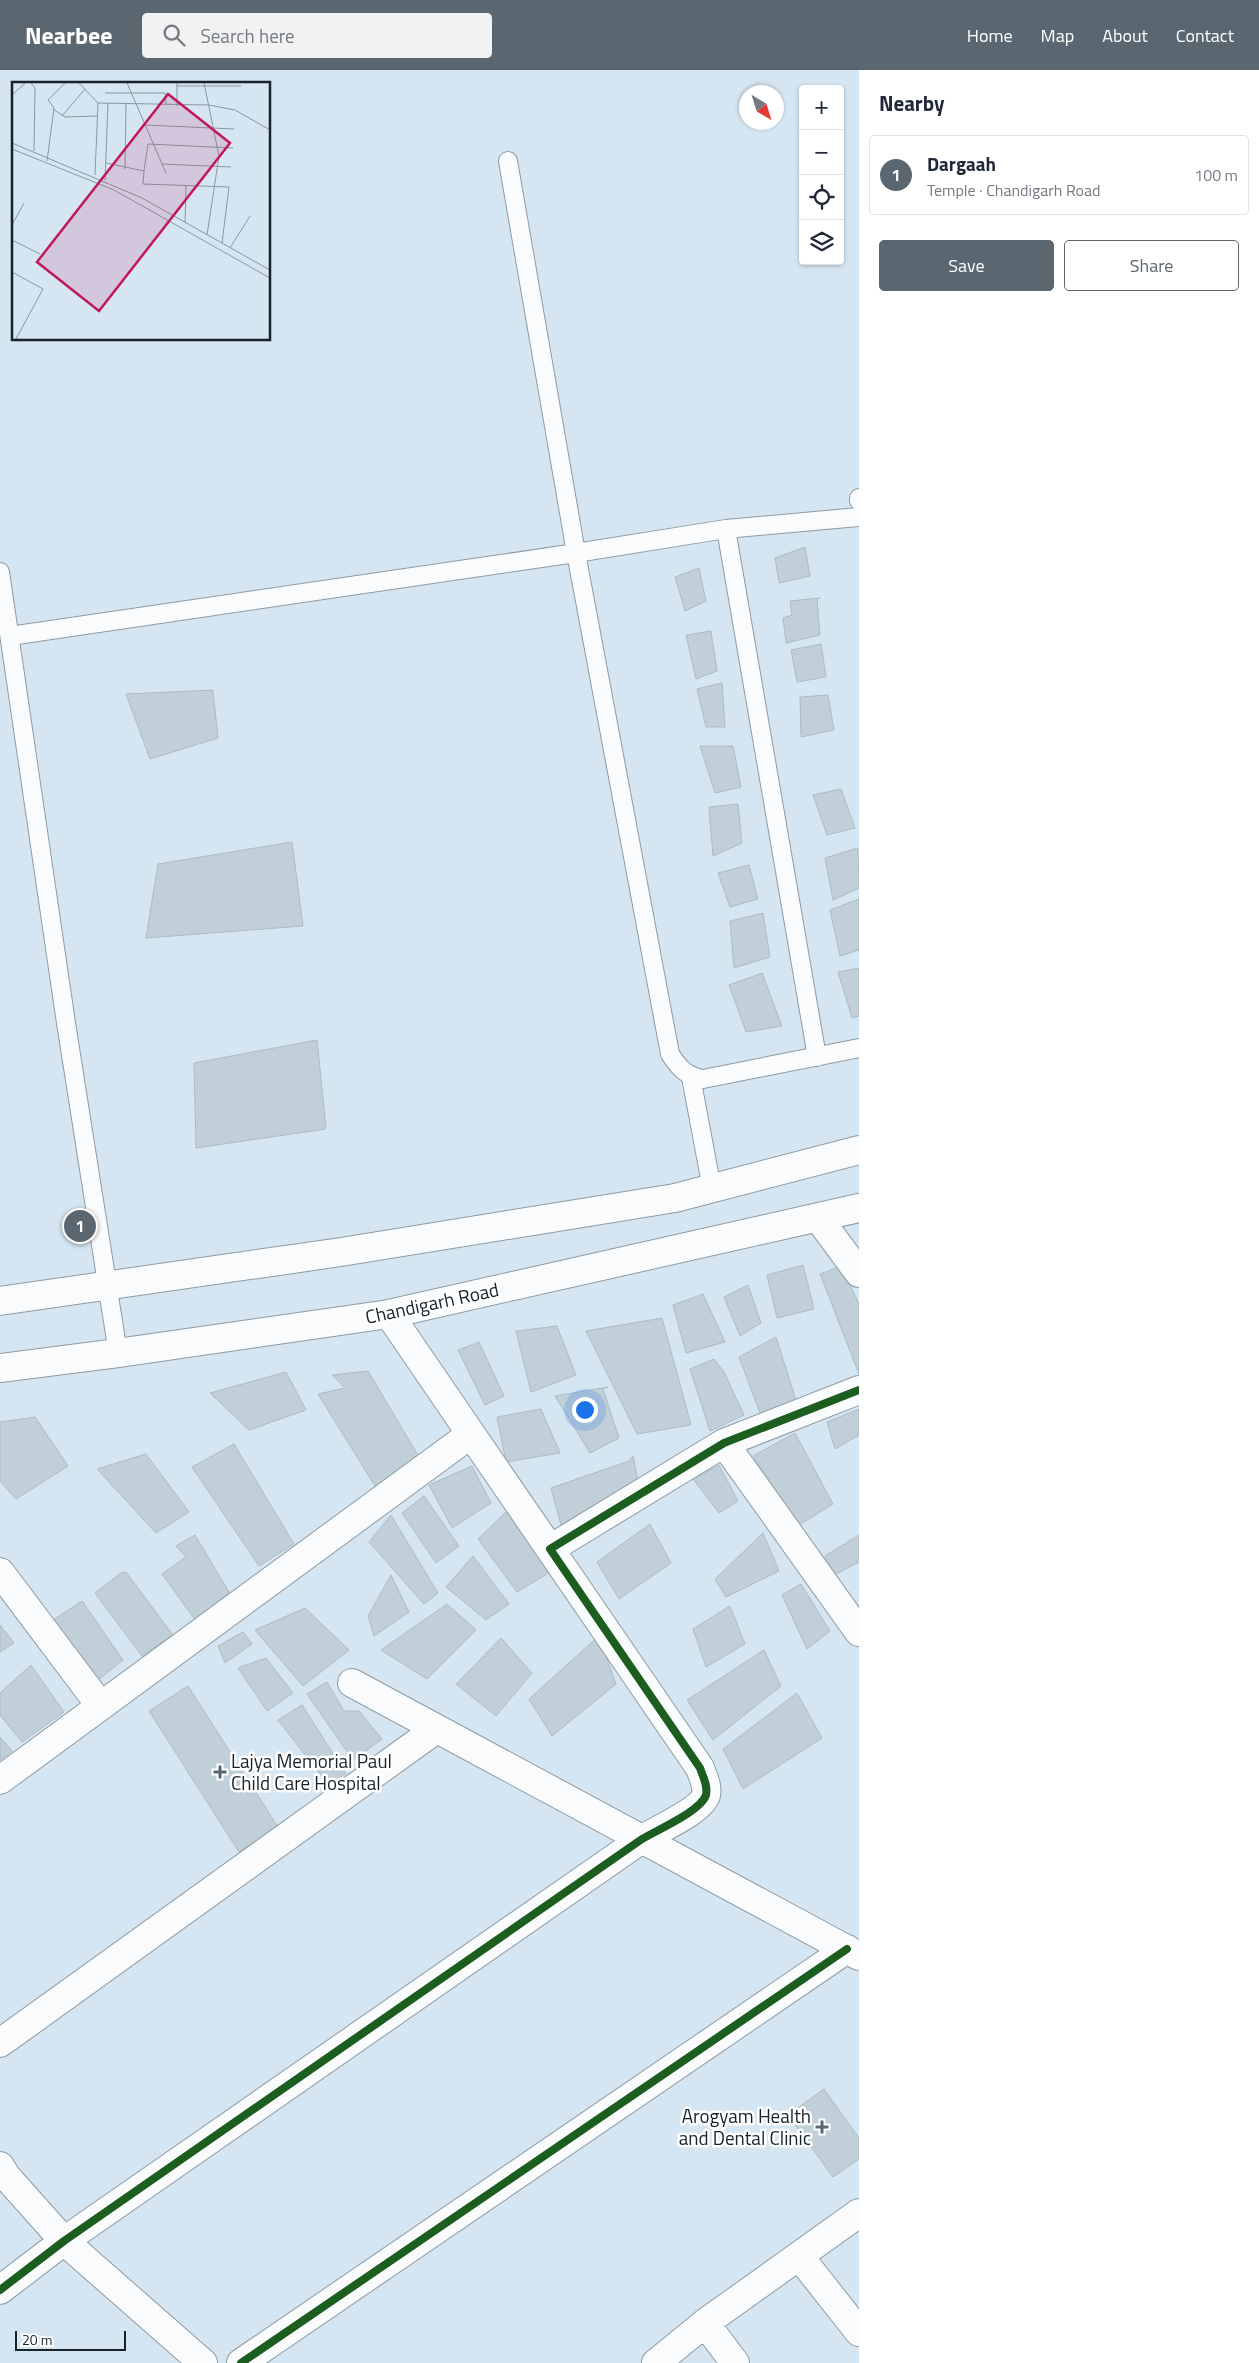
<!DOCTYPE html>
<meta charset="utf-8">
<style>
body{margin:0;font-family:"Titillium Web",sans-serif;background:#f2f2f3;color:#1f2937}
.controls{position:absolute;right:15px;top:15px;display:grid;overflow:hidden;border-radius:5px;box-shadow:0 1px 4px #0004}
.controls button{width:45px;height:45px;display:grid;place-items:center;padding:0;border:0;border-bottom:1px solid #e0e1e3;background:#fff;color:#1f2937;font:25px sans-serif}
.compass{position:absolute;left:739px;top:15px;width:45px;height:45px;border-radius:50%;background:#fff;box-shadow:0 1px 4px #0004;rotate:142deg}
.scale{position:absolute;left:15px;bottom:12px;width:111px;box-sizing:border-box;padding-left:5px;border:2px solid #17232a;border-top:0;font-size:14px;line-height:18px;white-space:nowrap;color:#17232a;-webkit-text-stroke:4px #fff;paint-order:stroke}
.you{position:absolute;left:584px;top:1339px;width:18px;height:18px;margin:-12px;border:4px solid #fff;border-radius:50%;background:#1a73e8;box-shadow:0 0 0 8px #1a73e833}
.badge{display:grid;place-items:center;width:32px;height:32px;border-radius:50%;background:#5a6770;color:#fff;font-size:16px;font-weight:700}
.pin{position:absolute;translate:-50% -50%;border:2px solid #fff;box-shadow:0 1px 5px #0006}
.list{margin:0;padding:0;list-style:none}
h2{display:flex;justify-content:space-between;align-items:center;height:65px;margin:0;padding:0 20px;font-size:21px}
h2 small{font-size:16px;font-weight:400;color:#747a83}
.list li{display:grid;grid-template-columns:32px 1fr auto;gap:15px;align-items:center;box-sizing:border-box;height:80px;margin:0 10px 10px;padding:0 10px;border:1px solid #e0e1e3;border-radius:5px}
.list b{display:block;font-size:19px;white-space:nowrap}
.list p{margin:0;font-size:16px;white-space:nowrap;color:#747a83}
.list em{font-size:16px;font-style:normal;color:#747a83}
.actions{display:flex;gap:10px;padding:15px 20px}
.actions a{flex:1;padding:11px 0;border:1px solid #5a6770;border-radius:5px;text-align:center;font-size:18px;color:#5a6770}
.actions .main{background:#5a6770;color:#fff}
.icon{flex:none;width:28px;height:28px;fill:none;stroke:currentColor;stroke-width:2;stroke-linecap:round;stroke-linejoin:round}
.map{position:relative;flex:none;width:859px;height:2293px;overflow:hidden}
header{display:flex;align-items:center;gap:30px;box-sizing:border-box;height:70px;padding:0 25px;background:#5a6770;color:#fff}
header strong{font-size:24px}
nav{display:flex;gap:28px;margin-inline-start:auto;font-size:18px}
.search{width:350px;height:45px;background:#f2f2f3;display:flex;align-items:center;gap:12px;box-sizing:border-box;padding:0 18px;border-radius:5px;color:#747a83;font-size:19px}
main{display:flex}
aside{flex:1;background:#fff}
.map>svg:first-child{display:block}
</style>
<header>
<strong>Nearbee</strong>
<div class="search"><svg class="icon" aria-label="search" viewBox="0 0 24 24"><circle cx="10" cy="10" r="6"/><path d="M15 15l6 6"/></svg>Search here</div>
<nav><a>Home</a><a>Map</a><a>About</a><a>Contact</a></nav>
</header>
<main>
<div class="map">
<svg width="859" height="2293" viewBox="0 0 859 2293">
<rect width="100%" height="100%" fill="#d5e6f2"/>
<!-- building -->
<path fill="#c1cfd8" stroke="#adbbc4" d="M805,477L810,506L779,513L775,488Z
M699,498L706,531L685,541L675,507Z
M820,528L817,529L820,565L786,573L783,548L792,545L790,531Z
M711,561L717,601L696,609L686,565Z
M821,574L826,607L797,612L791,580Z
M722,613L725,657H706L697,619Z
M213,620L218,668L150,689L126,624Z
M828,625L834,660L801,667L800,627Z
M700,676H733L741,717L715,723Z
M841,719L855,758L827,765L813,725Z
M738,734L742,773L713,786L709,737Z
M292,772L303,856L146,868L158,794Z
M858,778L859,818L833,830L825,788Z
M749,795L758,829L730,837L718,803Z
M859,829V880L840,886L830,840Z
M763,843L770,887L734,898L730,851Z
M859,898V946L852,948L838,902Z
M762,903L782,956L746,962L729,915Z
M317,970L326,1059L196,1078L194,993Z
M803,1195L814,1239L777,1248L767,1205Z
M841,1196L859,1234V1304L820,1204Z
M748,1215L761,1253L740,1266L724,1227Z
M703,1224L725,1272L686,1283L673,1235Z
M662,1248L691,1355L637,1364L586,1261Z
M557,1256L576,1305L531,1322L516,1261Z
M776,1267L796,1330L760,1343L739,1287Z
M479,1272L504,1326L485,1335L458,1280Z
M714,1289L724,1302L744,1345L710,1361L690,1299Z
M368,1301L419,1387L375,1416L318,1324L345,1318L332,1305Z
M286,1302L306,1340L249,1360L210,1323Z
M608,1317L603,1319L619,1368L590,1383L555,1326Z
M541,1339L560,1383L506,1392L497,1347Z
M859,1339V1365L835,1379L827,1352Z
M35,1347L68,1396L16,1429L0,1411V1352Z
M795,1363L833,1434L799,1455L753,1386Z
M234,1374L294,1474L259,1496L192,1397Z
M146,1384L189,1442L156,1463L97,1399Z
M633,1386L638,1410L561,1455L551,1418L629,1391Z
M719,1395L738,1431L719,1443L693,1409Z
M472,1396L491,1433L452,1458L429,1415Z
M424,1426L459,1476L436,1493L402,1443Z
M508,1440L552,1501L517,1522L478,1469Z
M391,1445L438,1523L424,1534L369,1472Z
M650,1454L671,1493L619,1529L597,1492Z
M763,1463L779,1501L726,1527L715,1509Z
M195,1465L229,1522L196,1551L162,1504L186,1487L176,1476Z
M859,1465V1492L832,1506L825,1486Z
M473,1486L509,1534L486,1550L446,1517Z
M126,1502L173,1565L142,1586L95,1523L121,1503Z
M391,1505L409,1542L374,1566L368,1546Z
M801,1514L830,1561L807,1579L782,1525Z
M82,1531L123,1590L97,1611L53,1550Z
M447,1534L476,1560L427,1609L381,1580Z
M730,1536L745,1574L706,1597L693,1559Z
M305,1538L349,1580L303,1616L255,1560Z
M0,1555L14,1573L0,1582Z
M243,1562L252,1574L225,1593L218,1576Z
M599,1566L616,1614L552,1666L529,1629Z
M501,1568L532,1603L496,1646L456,1614Z
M764,1580L781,1616L713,1670L687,1630Z
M266,1588L293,1623L267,1641L238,1598Z
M31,1595L64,1642L22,1672L0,1645V1623Z
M327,1612L344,1641H359L382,1669L353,1690L307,1624Z
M188,1616L278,1757L239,1782L149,1641Z
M797,1623L822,1668L743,1719L723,1679Z
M302,1635L346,1704L328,1714L278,1650Z
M0,1667L12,1681L0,1690Z
M824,2019L859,2068V2089L833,2107L788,2045Z"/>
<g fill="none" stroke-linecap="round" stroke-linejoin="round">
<defs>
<path id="lane" d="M508,91L576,483L670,984C679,998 686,1006 703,1009L859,978
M859,428V431
M726,459L817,987
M0,502L66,953L118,1283
M10,566L576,483L726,459L859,447
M691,1007L712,1119"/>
<path id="street" d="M819,1149L859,1203
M389,1244L471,1364
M724,1373L859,1562
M0,1502L100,1635
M352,1613L859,1886
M0,1710L471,1364L550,1479
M0,1973L435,1660
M0,2096L6,2106L64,2171L203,2293
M799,2186L859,2262
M0,2220L64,2171L642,1769C657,1760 701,1741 706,1725C708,1715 703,1707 700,1698L550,1479L724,1373L859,1320
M705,2253L735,2293
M241,2293L847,1879
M656,2293L705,2253L859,2143"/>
<path id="primary" d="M0,1231L341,1182L675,1128L859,1080
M0,1298L118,1283L389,1244L859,1138"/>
</defs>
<!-- lane casing -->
<use href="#lane" stroke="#8e9ba3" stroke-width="20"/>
<!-- street casing -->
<use href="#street" stroke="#8e9ba3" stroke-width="30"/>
<!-- primary casing -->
<use href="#primary" stroke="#8e9ba3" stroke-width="30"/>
<!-- lane -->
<use href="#lane" stroke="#f9fbfd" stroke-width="18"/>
<!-- street -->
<use href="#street" stroke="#f9fbfd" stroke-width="28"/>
<!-- primary -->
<use href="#primary" stroke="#f9fbfd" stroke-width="28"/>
<defs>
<path id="cycleway" d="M0,2220L64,2171L642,1769C657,1760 701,1741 706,1725C708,1715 703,1707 700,1698L550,1479L724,1373L859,1320
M241,2293L847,1879"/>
</defs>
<!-- cycleway casing -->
<use href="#cycleway" stroke="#fff" stroke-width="11"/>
<!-- cycleway -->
<use href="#cycleway" stroke="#1b5e20" stroke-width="8"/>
</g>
<!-- markers -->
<g fill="#5a6770" stroke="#fff" stroke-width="2">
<path d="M217.5 1694.5h5v5h5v5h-5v5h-5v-5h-5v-5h5z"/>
<path d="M819.5 2049.5h5v5h5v5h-5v5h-5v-5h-5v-5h5z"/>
</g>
<g text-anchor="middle" stroke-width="5" stroke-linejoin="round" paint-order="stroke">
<!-- street labels -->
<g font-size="19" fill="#17232a" stroke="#fff">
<text transform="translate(432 1233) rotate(-12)" y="7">Chandigarh Road</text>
</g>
<!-- poi labels -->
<g font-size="19" fill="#17232a" stroke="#fff" text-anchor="start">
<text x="231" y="1698">Lajya Memorial Paul<tspan x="231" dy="22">Child Care Hospital</tspan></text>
<text x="811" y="2053" text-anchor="end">Arogyam Health<tspan x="811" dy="22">and Dental Clinic</tspan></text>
</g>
</g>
<!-- overview -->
<g transform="translate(12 12)">
<rect width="258" height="258" fill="#d5e6f2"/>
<path fill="none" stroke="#8998a2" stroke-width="1" d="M19,1L23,6L22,69M67,1L86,21L197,23L223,28L258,48M115,1L154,91M192,1L207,74L195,153M165,4H229M93,11H153L154,23M0,13L13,1M165,24V1M41,27L53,35L85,34M50,34L73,7M133,43L222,47M0,61L130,116L258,188M0,67L102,108L258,196M35,79L42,26L36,18L53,1M94,81L132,89L136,62L221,66M150,82L219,85M113,87L114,21M132,89L131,102L217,105L210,161M83,93L86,21M93,98L96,21M173,141L174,103M0,143L12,121M0,158L28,172M218,166L238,134M0,190L31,207L4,257"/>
<path fill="#c2185b" fill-opacity="0.15" stroke="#c2185b" stroke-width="2.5" d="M156,12L218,61L87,229L25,180Z"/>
<rect width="258" height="258" fill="none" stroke="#17232a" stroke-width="2.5"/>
</g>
</svg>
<div class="controls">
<button>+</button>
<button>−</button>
<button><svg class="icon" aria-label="locate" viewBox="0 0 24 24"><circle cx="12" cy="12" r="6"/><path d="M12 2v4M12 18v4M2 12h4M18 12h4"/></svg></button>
<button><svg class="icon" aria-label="layers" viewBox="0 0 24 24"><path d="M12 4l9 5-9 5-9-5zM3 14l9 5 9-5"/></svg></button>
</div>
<svg class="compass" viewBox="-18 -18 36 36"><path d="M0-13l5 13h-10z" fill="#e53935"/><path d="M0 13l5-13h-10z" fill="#747a83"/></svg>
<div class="scale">20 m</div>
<div class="you"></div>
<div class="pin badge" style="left:80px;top:1156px">1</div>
</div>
<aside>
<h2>Nearby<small></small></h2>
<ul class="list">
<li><span class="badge">1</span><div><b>Dargaah</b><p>Temple · Chandigarh Road</p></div><em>100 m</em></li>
</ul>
<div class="actions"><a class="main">Save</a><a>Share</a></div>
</aside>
</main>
